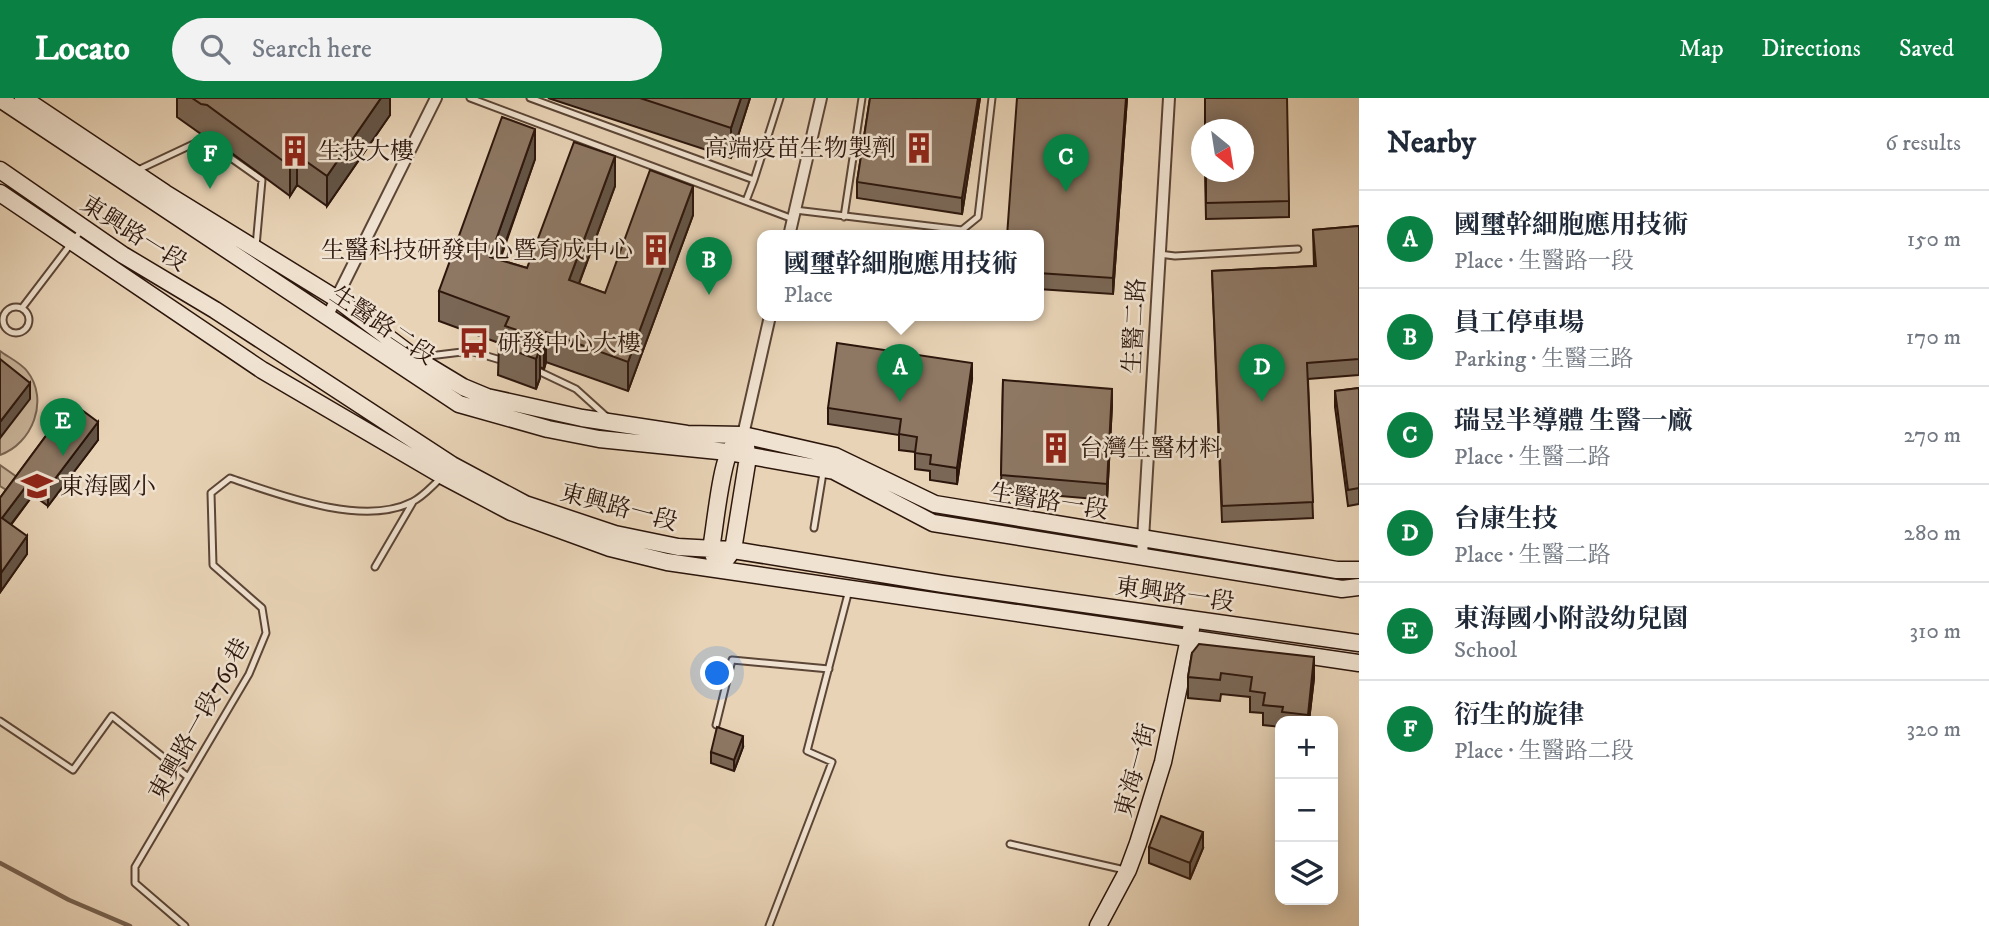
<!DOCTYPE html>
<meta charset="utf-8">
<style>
body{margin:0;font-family:"IM FELL DW Pica","Noto Serif TC",serif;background:#f2f2f3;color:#1f2937}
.controls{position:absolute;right:21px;bottom:21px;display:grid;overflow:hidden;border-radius:14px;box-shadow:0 4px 18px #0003}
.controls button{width:63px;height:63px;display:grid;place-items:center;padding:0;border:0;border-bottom:2px solid #e0e1e3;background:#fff;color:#1f2937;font:35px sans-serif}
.compass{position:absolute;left:1191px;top:21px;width:63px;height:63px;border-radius:50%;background:#fff;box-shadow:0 4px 18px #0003;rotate:150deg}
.you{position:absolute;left:718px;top:576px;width:24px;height:24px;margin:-18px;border:5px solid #fff;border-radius:50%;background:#1a73e8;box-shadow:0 0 0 10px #1a73e833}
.badge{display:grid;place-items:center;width:46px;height:46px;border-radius:50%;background:#0b8043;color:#fff;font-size:23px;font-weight:700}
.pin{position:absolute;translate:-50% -58px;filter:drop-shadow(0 2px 4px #0008)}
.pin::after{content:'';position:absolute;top:37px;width:24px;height:21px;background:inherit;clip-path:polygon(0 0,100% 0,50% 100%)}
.popup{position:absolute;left:757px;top:132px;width:287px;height:91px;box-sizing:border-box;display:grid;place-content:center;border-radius:14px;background:#fff;filter:drop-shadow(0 2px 5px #0005);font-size:23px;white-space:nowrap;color:#747a83}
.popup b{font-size:26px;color:#1f2937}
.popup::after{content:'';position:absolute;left:50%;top:100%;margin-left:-14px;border:14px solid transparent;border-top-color:#fff}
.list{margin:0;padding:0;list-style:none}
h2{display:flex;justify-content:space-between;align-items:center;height:91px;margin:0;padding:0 28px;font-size:30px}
h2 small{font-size:23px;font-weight:400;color:#747a83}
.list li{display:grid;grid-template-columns:46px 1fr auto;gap:21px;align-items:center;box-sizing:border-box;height:98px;padding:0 28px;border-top:2px solid #e0e1e3}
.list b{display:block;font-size:26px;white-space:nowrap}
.list p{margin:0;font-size:23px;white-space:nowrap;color:#747a83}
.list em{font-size:23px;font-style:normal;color:#747a83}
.icon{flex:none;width:38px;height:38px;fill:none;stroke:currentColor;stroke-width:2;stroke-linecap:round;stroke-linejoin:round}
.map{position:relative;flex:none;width:1359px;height:828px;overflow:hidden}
header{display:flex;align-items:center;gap:42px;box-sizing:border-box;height:98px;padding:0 35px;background:#0b8043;color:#fff}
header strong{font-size:33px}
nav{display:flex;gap:38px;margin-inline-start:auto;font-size:24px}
.search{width:490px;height:63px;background:#f2f2f3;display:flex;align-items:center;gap:18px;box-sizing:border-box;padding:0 24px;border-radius:38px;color:#747a83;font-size:26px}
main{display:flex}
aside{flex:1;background:#fff}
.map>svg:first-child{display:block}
</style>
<header>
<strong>Locato</strong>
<div class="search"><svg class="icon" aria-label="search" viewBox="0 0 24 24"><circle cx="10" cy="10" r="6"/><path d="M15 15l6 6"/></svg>Search here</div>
<nav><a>Map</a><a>Directions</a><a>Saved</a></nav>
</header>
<main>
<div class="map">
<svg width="1359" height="828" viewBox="0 0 1359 828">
<rect width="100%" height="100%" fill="#e8d3b6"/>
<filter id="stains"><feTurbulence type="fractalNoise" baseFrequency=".00286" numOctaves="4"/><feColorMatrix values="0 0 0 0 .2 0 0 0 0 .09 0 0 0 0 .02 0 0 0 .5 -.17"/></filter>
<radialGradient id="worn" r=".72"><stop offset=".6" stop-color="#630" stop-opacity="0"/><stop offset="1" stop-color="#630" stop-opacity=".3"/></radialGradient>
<!-- green -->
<path fill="#c8b399" stroke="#7a6452" stroke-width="2" d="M0,253C8,259 21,265 27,273C50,302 32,346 0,357Z
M0,367L17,379L8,393L0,388Z"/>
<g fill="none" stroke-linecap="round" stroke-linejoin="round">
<!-- stream -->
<path stroke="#76614f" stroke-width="4.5" d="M0,765L69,802L130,828"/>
<defs>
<path id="lane" d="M470,0L793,121
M530,0L754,82L746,103
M138,72L204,41L262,82L256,148
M754,82L780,0
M795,112L962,132L978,119L992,0
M844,119L862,0
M1159,156L1175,158L1298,151
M3 222a13 13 0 1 1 26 0a13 13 0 1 1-26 0Z
M22,210L83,130
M421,259L470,253L504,263
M534,271L576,291L607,319
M814,430L823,375
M375,469L413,404
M0,623L73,672L112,618L188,679
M716,627L732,562L829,571
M1010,746L1125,772
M185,828L135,785V769L249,576L266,535L262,510L213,467L211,395L230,380C280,397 363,429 412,404C423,399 432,388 441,380
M769,828L832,664L807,653L849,492"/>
<path id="street" d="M789,138L821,0
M328,217L436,0
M743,337L770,218
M1142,458L1169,0"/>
<path id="secondary" d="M23,0L165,95L337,201L415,260L463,289L487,299L582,320L687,336L743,337L835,358L935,406L1337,472H1359
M0,1L459,306L548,331L599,341L728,354L834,373L933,425L1342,491L1359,489
M0,72L123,157L215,212L452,367L525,406L615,436L678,449L733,452L943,486L1359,545
M0,95L262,272L443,378L511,414L610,450L667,464L1359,565
M714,458L711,451C715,430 721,360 733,348
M727,460L733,452L748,359L746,349
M1098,828L1128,772L1138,745L1163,664L1191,531"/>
</defs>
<!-- lane casing -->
<use href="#lane" stroke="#5b4536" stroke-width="9"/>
<!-- street casing -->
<use href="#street" stroke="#5b4536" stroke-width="14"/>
<!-- secondary casing -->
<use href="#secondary" stroke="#2c160c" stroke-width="19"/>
<!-- lane -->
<use href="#lane" stroke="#f0e2d0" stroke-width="5"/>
<!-- street -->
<use href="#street" stroke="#f0e2d0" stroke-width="10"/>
<!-- secondary -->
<use href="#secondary" stroke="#f0e2d0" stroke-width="16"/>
</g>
<!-- wall -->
<path fill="#7a6756" stroke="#2c160c" stroke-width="2" d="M177,0H390V17L327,108L297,87L290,98L207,37L201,36L177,19Z
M548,0H750L731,60Z
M870,0H980L962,116L857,100V84Z
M1127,0L1113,196L1038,191V138Z
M535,61L500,162L527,170L615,88L579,186L605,195L693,117L628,293L546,264L544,271L540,269V280L536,291L498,277L499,245L439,223V193Z
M1205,74L1289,103V119L1206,121Z
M1359,128V277L1308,281L1313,420L1222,424L1212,173L1314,168L1313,132Z
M972,281L957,386L930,382V373L915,371V354L899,352V337L828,326V310Z
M1003,282L1112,307L1107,402L1001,393Z
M1359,290V406L1348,408L1335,309V293Z
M71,304L98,342L48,408L33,397L11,427L27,456L1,493L0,400Z
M1192,555L1314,580L1309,623H1280V629L1263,627V615L1250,614V599L1221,596L1220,603L1188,600V579Z
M743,649L734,673L711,665V654Z
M1149,749L1203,750L1190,781L1149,765Z"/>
<!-- shaded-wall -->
<path fill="#635446" stroke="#2c160c" stroke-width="2" d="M381,0H390V17L327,108V78Z
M741,0H750L731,60V30Z
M978,0H980L962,116V100Z
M1126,0H1127L1113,196V180Z
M535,31V61L490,188V159Z
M297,57V87L290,98V68Z
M615,58V88L569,212V182Z
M693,88V117L628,293V264Z
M546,234V264L544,271V241Z
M540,250V280L536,291V261Z
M972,265V281L957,386V370Z
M30,285V301L0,340V324Z
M1112,291V307L1107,402V386Z
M98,324V342L48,408V390Z
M33,379V397L2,438V420Z
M27,438V456L1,493V475Z
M1314,559V580L1309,623H1308Z
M743,638V649L734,673V662Z
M1203,734V750L1190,781V765Z"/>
<!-- building -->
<path fill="#8e7864" stroke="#2c160c" stroke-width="2" d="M192,0H381L327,78L297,57L290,68L207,7L201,6Z
M640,0H741L731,30Z
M870,0H978L962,100L857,84Z
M1017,0H1126L1113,180L1038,175V138H1007Z
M1205,0H1287L1289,103L1206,105V74H1243V32H1205Z
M502,19L535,31L490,159L527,170L574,44L615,58L569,182L605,195L650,72L693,88L628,264L546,234L544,241L505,228L509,219L439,193Z
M1359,128V261L1307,265L1313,404L1222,408L1212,173L1316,168L1313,132Z
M502,238L540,250L536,261L498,247Z
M837,245L972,265L957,370L930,366L931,357L915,355L917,339L899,336L901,321L828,310Z
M0,261L30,285L0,324Z
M1003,282L1112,291L1107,386L1001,377Z
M1359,290V390L1348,392L1335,293Z
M71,304L98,324L48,390L33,379L2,420L27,438L1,475L0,400Z
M1199,546L1314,559L1308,617L1282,614L1283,609L1263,607L1265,595L1250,593L1252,579L1221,575L1220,582L1188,579L1192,555Z
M717,629L743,638L734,662L711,654Z
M1161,718L1203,734L1190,765L1149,749Z"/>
<!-- icons -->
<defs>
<symbol id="building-bare" viewBox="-9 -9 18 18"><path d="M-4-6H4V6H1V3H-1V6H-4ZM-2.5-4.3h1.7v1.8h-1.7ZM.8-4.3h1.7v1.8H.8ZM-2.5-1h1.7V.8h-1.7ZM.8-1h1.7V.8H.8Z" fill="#8f2418" stroke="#f0e2d0" stroke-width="2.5" paint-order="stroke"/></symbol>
<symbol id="bus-bare" viewBox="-9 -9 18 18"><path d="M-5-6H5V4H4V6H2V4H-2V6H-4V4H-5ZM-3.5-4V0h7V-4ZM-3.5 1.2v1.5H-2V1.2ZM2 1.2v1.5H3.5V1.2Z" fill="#8f2418" stroke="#f0e2d0" stroke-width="2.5" paint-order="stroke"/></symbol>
<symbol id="school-bare" viewBox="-9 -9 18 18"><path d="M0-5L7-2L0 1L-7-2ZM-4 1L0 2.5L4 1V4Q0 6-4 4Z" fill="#8f2418" stroke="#f0e2d0" stroke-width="2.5" paint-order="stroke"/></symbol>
</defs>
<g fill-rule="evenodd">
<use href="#building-bare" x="897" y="28" width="44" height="44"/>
<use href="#building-bare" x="273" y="31" width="44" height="44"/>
<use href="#building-bare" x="634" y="130" width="44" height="44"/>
<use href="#bus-bare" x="452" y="223" width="44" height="44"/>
<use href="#building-bare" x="1034" y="328" width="44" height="44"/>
<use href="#school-bare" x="15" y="366" width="44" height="44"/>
</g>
<g text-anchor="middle" stroke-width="5" stroke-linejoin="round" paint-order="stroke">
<!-- poi labels -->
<g font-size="24" fill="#2c160c" stroke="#f0e2d0" text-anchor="start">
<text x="896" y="58" text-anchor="end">高端疫苗生物製劑</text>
<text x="318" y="61">生技大樓</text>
<text x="633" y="160" text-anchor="end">生醫科技研發中心暨育成中心</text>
<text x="497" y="253">研發中心大樓</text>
<text x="1079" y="358">台灣生醫材料</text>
<text x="60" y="396">東海國小</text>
</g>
<!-- street labels -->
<g font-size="24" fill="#2c160c" stroke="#f0e2d0">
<text transform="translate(134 135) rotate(32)" y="8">東興路一段</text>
<text transform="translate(383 227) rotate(34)" y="8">生醫路二段</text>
<text transform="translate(1134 228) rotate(-87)" y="8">生醫二路</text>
<text transform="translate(1049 403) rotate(9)" y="8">生醫路一段</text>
<text transform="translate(619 409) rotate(15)" y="8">東興路一段</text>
<text transform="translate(1175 496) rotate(8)" y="8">東興路一段</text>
<text transform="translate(199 621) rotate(-61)" y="8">東興路一段769巷</text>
<text transform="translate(1135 672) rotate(-75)" y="8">東海一街</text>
</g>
</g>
<rect width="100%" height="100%" filter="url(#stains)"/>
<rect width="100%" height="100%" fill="url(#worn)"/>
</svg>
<div class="controls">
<button>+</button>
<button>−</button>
<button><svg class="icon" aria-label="layers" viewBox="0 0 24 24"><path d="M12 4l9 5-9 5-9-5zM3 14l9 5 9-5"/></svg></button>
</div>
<svg class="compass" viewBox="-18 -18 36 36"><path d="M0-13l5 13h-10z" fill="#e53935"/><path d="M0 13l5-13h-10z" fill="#747a83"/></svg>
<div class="you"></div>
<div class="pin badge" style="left:900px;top:304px">A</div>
<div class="popup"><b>國璽幹細胞應用技術</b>Place</div>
<div class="pin badge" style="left:709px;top:197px">B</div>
<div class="pin badge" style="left:1066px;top:94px">C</div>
<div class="pin badge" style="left:1262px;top:304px">D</div>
<div class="pin badge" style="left:63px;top:358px">E</div>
<div class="pin badge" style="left:210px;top:91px">F</div>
</div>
<aside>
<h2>Nearby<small>6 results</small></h2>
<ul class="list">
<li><span class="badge">A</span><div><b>國璽幹細胞應用技術</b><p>Place · 生醫路一段</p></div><em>150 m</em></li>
<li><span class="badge">B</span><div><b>員工停車場</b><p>Parking · 生醫三路</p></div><em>170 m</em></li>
<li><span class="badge">C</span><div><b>瑞昱半導體 生醫一廠</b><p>Place · 生醫二路</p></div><em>270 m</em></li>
<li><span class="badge">D</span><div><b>台康生技</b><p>Place · 生醫二路</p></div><em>280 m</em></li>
<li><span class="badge">E</span><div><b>東海國小附設幼兒園</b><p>School</p></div><em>310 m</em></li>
<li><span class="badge">F</span><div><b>衍生的旋律</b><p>Place · 生醫路二段</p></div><em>320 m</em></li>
</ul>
</aside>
</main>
